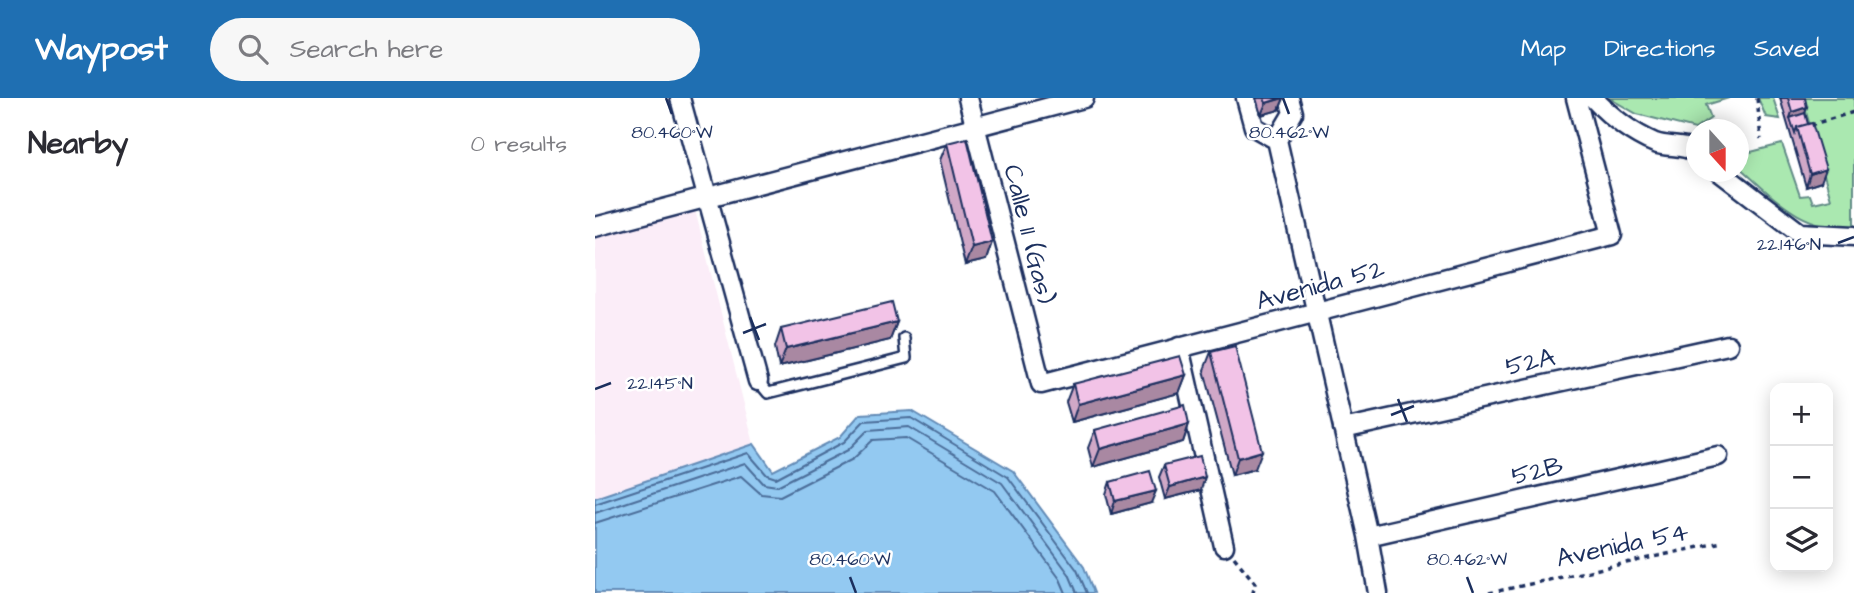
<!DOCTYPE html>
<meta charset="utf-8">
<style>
body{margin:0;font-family:"Architects Daughter",sans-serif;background:#f7f7f7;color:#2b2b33}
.controls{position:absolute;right:21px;bottom:21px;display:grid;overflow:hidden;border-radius:14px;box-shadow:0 4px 18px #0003}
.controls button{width:63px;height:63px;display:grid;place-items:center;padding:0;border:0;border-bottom:2px solid #e1e1e2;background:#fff;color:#2b2b33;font:35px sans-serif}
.compass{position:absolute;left:1091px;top:21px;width:63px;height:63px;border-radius:50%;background:#fff;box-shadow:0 4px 18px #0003;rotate:159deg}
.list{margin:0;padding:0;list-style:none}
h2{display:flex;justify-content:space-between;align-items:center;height:91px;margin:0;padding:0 28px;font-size:30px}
h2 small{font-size:23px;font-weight:400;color:#7c7c81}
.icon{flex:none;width:38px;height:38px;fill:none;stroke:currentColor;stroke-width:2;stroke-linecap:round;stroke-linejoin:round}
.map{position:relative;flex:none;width:1259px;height:495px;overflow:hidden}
header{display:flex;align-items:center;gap:42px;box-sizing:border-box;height:98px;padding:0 35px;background:#1f6fb2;color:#fff}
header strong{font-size:33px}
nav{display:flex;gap:38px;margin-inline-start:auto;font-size:24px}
.search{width:490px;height:63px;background:#f7f7f7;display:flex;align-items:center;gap:18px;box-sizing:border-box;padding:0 24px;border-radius:38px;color:#7c7c81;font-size:26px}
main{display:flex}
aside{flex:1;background:#fff}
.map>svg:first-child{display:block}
</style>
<header>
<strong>Waypost</strong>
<div class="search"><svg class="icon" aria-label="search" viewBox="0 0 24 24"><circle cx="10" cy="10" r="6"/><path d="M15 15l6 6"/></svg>Search here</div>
<nav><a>Map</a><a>Directions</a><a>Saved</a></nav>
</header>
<main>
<aside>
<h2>Nearby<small>0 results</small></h2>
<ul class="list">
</ul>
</aside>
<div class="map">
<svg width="1259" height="495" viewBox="0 0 1259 495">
<rect width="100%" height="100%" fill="#fff"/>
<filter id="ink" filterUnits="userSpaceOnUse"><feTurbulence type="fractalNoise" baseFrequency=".0143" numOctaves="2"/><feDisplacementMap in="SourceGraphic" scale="14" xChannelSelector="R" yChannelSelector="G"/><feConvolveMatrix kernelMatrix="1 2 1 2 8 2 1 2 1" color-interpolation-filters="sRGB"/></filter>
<g filter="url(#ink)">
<!-- built -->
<path fill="#fbedf8" d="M100,112L159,346L0,400V137Z"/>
<!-- green -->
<path fill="#aae8b0" stroke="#628c87" stroke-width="2" d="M1014,0H1134L1111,7L1116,20L1100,31L1042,16Z
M1163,0H1178L1185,21L1171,19Z
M1207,0H1259V130C1205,131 1182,102 1144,69V57L1187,46L1205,98L1215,97L1218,105L1236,101Z"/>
<!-- water -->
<path fill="#93c9f1" stroke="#638bb6" stroke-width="2" d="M317,313L418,373L489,469L499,495H0V400L159,346L178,373L245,339L265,316Z"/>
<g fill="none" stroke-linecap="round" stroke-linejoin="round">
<!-- shore -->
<path stroke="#4b6d99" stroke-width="2" d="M0,406L153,355L172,377L181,380L249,344L269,323L316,320L413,379L482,472L492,495
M0,415L150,365L169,386L182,388L253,352L273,332L314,329L407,385L474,476L482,495
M0,425L146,378L166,396L185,398L258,361L278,342L311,340L400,393L465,481L471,495"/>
<defs>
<path id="lane" d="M163,283L173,295L311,260L309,240"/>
<path id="street" d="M85,0L163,283
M373,0L446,286L1017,137L981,0
M651,0L659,29L682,42L698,15L694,0
M998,0C1015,18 1036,35 1060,45C1073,50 1091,46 1101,55
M682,42L773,438L783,495
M1125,74L1205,135L1259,138
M0,129L489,0
M584,249L629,448
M748,331L1133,247
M773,438L1123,358"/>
</defs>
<!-- lane casing -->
<use href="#lane" stroke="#1b2f5e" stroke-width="14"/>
<!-- street casing -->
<use href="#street" stroke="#1b2f5e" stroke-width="23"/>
<!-- path -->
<path stroke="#1b2f5e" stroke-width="3.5" stroke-dasharray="5 5" stroke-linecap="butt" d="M1162,0L1166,41
M1215,27L1259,14
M639,459L660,485L658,495
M894,495L1127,444"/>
<!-- lane -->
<use href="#lane" stroke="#fff" stroke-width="9"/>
<!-- street -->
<use href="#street" stroke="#fff" stroke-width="18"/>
</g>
<!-- wall -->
<path fill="#d0a8c7" stroke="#1b2f5e" stroke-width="2" d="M661,0H689L684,12L666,17Z
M1185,0H1210V15L1226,84L1211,89Z
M352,45L397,144L391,162L370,167L345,62Z
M302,224L295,242L184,269L180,249L186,231Z
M616,254L660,371L637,377L609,272Z
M591,277L584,295L477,324L471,304L478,286Z
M594,326L588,344L498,369L493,350L500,332Z
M569,367L606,392L570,401L564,379Z
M515,384L556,405L516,416L511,396Z"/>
<!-- shaded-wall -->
<path fill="#a988a2" stroke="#1b2f5e" stroke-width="2" d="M689,0L684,12L666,17L671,5Z
M1212,9L1208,22L1195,20L1197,14Z
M1231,71L1226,84L1211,89L1215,76Z
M397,144L391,162L370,167L377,149Z
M302,224L295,242L184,269L191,251Z
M591,277L584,295L477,324L483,306Z
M594,326L588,344L498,369L505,351Z
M667,353L660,371L637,377L643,360Z
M610,379L606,392L570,401L575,389Z
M561,393L556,405L516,416L520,403Z"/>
<!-- building -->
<path fill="#f2c3e7" stroke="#1b2f5e" stroke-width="2" d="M669,0H687L671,5Z
M1193,0H1210L1212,9L1197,14Z
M1210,15L1213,26L1202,29L1200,35L1195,20Z
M1217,25L1231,71L1215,76L1202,29Z
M372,40L397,144L377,149L352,45Z
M297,204L302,224L191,251L186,231Z
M640,248L667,353L643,360L616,254Z
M585,258L591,277L483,306L478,286Z
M590,307L594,326L505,351L500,332Z
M605,358L610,379L575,389L569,367Z
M555,373L561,393L520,403L515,384Z"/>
</g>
<!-- ticks -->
<path fill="none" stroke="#1b2f5e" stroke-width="2.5" d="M71,0L77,16M688,0L694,16M1243,145L1259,139M155,219L164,242M148,235L171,226M0,291L16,285M803,301L812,324M796,317L819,308M255,479L261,495M872,479L878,495"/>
<g text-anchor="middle" stroke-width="5" stroke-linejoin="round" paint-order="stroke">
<!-- street labels -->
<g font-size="26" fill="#1b2f5e" stroke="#fff">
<text transform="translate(435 136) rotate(76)" y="9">Calle 11 (Gas)</text>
<text transform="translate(725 186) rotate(-15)" y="9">Avenida 52</text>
<text transform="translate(935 263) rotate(-12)" y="9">52A</text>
<text transform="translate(942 372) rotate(-13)" y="9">52B</text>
<text transform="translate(1027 446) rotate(-12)" y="9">Avenida 54</text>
</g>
</g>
<g font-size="18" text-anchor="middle" fill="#1b2f5e" stroke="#fff" stroke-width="5" stroke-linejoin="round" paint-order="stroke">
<text x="77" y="40">80.460°W</text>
<text x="694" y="40">80.462°W</text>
<text x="1194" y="152">22.146°N</text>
<text x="65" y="291">22.145°N</text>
<text x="255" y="467">80.460°W</text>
<text x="872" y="467">80.462°W</text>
</g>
</svg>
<div class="controls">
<button>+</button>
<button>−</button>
<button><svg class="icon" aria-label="layers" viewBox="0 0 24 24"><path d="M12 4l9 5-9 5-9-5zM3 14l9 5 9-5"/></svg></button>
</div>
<svg class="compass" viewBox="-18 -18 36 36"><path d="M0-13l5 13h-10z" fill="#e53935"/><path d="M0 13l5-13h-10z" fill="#7c7c81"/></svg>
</div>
</main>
